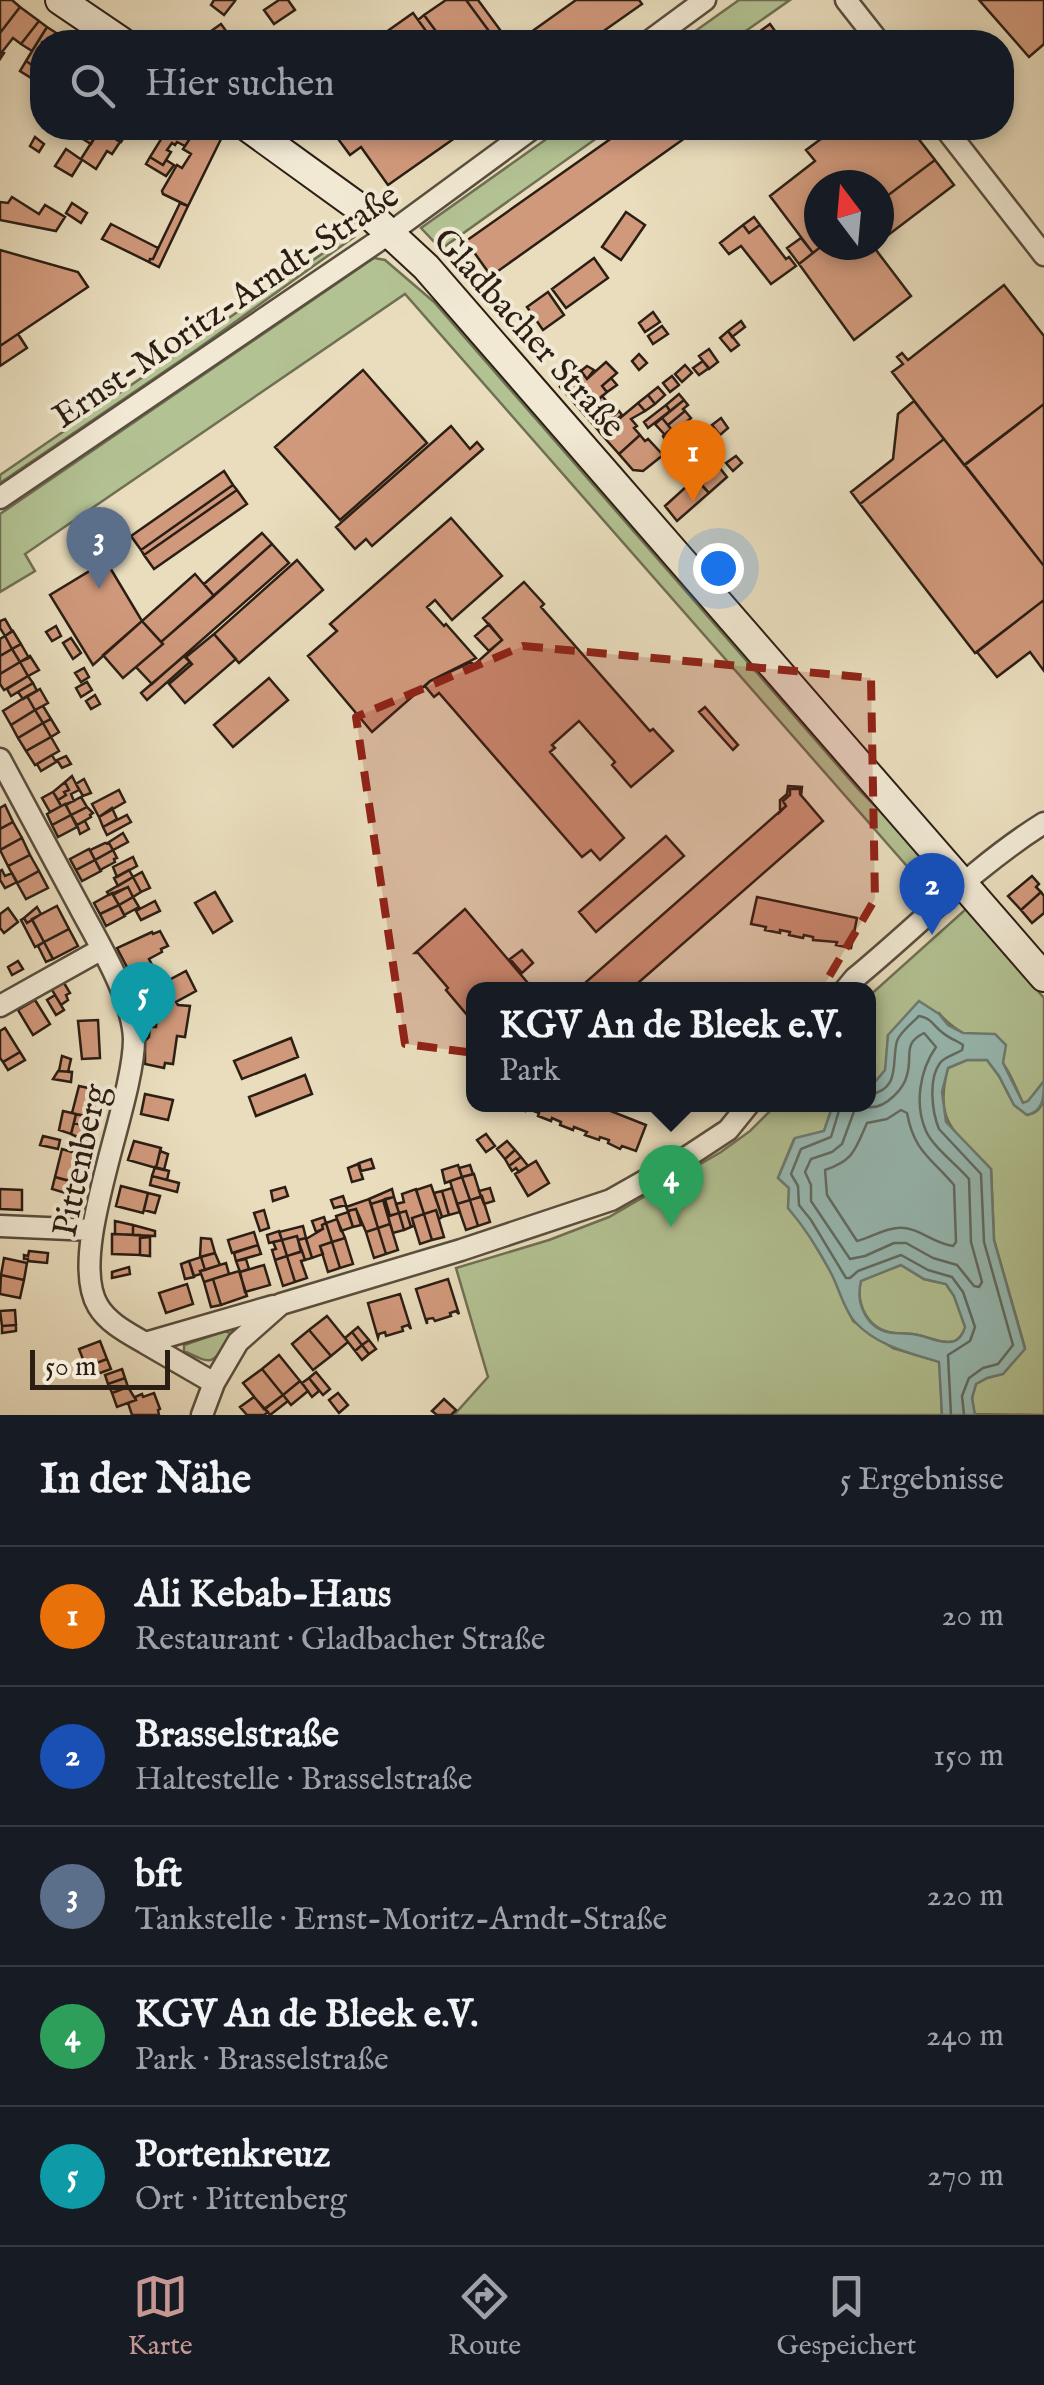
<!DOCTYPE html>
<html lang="de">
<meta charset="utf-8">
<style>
body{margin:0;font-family:"IM FELL English",serif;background:#242831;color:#f1f3f6}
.compass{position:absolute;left:804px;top:170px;width:90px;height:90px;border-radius:50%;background:#171b24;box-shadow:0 5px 15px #0003;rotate:344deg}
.scale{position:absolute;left:30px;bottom:25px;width:140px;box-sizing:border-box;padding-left:10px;border:5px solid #2b1e14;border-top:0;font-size:28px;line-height:35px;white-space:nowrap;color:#2b1e14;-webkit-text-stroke:8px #f1e9d4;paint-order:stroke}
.you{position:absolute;left:718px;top:568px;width:35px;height:35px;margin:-25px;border:8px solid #fff;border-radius:50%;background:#1a73e8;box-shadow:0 0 0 15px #1a73e833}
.badge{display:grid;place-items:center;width:65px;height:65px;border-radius:50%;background:#c59692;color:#fff;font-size:32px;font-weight:700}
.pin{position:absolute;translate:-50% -82px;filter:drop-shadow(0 2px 5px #0008)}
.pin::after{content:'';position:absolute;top:52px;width:35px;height:30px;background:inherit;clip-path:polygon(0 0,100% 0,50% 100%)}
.popup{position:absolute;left:466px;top:982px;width:410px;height:130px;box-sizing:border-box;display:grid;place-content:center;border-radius:20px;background:#171b24;filter:drop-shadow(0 2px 8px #0005);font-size:32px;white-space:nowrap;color:#9ea1a6}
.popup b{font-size:38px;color:#f1f3f6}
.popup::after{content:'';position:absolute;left:50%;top:100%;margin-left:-20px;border:20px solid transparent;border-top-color:#171b24}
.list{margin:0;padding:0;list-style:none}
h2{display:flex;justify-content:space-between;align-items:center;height:130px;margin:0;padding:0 40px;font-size:42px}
h2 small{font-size:32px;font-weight:400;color:#9ea1a6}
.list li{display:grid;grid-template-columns:65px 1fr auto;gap:30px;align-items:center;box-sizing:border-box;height:140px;padding:0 40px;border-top:2px solid #363941}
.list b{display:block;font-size:38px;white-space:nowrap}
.list p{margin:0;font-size:32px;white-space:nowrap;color:#9ea1a6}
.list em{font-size:32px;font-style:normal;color:#9ea1a6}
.icon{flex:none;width:55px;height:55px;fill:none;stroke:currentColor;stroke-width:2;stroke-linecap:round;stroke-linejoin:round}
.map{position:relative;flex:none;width:1044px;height:1415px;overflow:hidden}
.search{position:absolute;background:#171b24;box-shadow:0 5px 15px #0003;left:30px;right:30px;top:30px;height:110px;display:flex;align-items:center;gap:25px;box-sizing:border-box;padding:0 35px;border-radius:40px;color:#9ea1a6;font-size:38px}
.sheet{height:830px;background:#171b24}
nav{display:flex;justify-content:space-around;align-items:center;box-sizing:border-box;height:140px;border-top:2px solid #363941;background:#171b24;font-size:28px;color:#9ea1a6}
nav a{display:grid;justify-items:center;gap:5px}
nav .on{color:#c59692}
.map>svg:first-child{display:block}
</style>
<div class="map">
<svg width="1044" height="1415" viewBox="0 0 1044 1415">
<rect width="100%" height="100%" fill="#e9ddbd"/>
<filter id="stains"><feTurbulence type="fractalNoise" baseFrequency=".002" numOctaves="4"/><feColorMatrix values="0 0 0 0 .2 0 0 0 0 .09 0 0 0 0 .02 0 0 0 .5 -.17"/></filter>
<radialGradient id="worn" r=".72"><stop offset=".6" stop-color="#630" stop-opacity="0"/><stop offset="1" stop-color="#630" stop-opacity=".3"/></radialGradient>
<!-- green -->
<path fill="#b3c293" stroke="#6f7054" stroke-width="2.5" d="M739,0H790L730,42H680Z
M562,128H611L441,249L421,228Z
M351,234L354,237L196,350L0,483V475Z
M374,258L385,260L434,302L859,790L886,817L927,864L920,881L405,294L25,554L35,571L0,592V514Z
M966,909L1044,998V1081L1028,1102L1023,1103C1017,1091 1012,1076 1004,1065C989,1042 956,1035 939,1013L888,1035L886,1070L869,1089L868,997Z
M967,1060H987L999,1076L1014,1105L1027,1115C1037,1113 1040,1109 1044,1100V1415L974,1414L972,1398L976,1384L987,1378L1003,1374L1025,1348L994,1240L991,1169C956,1132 933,1124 948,1068Z
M776,1105H833L824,1131L794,1139L778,1178L789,1188L788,1208L803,1225L831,1272L853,1321L893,1348L940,1362L942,1415H454L488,1377L456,1268L549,1240L609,1217L721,1152L750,1131Z
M901,1265L924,1279L946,1284L954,1296L966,1327C962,1334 959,1342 949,1342C940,1343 927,1337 918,1335C910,1333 902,1334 894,1333C868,1330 855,1304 861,1280Z
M225,1331L230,1333L231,1337C211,1364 215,1366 184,1351V1345Z"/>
<!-- water -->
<path fill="#97bbb5" stroke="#6c7c75" stroke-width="2.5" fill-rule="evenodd" d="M919,1001L939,1014L948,1025L963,1033L995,1034L1006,1045L1003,1063L1023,1103L1028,1101L1044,1081C1044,1097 1044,1111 1027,1115L1014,1105L999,1076L987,1060H967L948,1068L942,1092L946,1122L991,1169L994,1240L1025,1349L1003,1374L987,1378L976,1384L972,1398L975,1415H942L939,1362C910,1353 877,1346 855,1322C844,1310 839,1288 831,1273C819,1250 805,1228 788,1208L789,1188L778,1178L795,1138L824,1131L833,1105L868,1104L869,1089L885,1070L888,1035ZM901,1265L924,1279L946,1284L954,1296L965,1327C963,1334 959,1342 949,1342C940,1343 927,1337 918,1335C910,1333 902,1334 894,1333C868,1331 855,1305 861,1281Z"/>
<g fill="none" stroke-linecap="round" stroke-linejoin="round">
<!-- shore -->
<path stroke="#616c64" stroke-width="2.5" d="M924,1033L936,1047C920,1070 914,1104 926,1131C933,1147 957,1165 969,1179L971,1242L982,1282L979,1287L974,1286L957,1265L933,1258L906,1243H894L865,1256L850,1259L811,1201V1185L805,1172L811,1159L832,1152L842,1144L856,1106C861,1106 867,1108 872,1107C886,1107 904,1089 907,1075C913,1055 902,1044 924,1033Z
M868,1095C902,1090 891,1061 897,1041C900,1032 912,1023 919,1016C932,1018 933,1026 943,1033C949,1038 957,1041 963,1045L962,1050C956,1054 944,1057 940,1063C928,1079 932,1112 939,1129L981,1174L984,1242L1013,1345L998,1364L983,1368L969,1378L962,1396L964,1415
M841,1104L831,1137L801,1149L791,1174L798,1186L799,1205L811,1220L846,1278H850L858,1271L901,1255L928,1270L952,1277L963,1292L975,1327L970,1341L948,1355L951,1415
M901,1110L907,1113C914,1151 930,1157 954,1185L956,1242L953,1246C933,1244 918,1226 897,1228C883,1229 870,1238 857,1241L827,1195L825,1170C854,1160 855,1150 867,1123L887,1119Z"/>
</g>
<!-- building -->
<path fill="#d1997c" stroke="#2b1e14" stroke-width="2.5" d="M0,0H12L20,7L0,33Z
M214,0H233L235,1L224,15L211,5Z
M279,0H288L295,10L274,24L264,10Z
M446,0H466L497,42H444L424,15Z
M466,0H478L509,42H497Z
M576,0H639L642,4L588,42H517Z
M979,0H1044V44L1029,57Z
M20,7L39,21L21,44L13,38L2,52L4,53L0,59V33Z
M413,13L434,42H372Z
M424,15L444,42H434L418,20Z
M39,21L47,27L32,51L21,44Z
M221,24L234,42H198L197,41Z
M770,24L783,42H745Z
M47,27L64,38L61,42H42V72L26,61Z
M26,61L42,72L36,81L20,71Z
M90,128L100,129L91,144L83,139Z
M114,128H130L121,142L110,135Z
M168,128H197L185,146L177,142L175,145L172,143L167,150L171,152L163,165L150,157Z
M197,128H207L222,137L188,206L163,194L162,191L177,165L182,168L191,154L183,149Z
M330,128H469L388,185L361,147L350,155Z
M626,128H699L491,276L466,241Z
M825,128H887L895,137L910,128L935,160L879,202V185H819V245H823L813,253L770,196L815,161L806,150L829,133Z
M887,128H907L895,137Z
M100,129L120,142L112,154L107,151L96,169L81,159Z
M35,137L44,144L39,152L30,146Z
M66,149L82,160L72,176L55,166Z
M150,157L163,165L166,160L174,165L166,176L146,164Z
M935,160L954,185L879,242V202Z
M12,197L39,214L45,205L65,217L56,231L0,220V202L8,203Z
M72,203L87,213L81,223L66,213Z
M180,203L188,206L159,267L149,262L150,259H153Z
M626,212L645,225L621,260L602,247Z
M754,217L760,225L749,233L743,225Z
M111,224L158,248L153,259H150L149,262L102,239Z
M743,225L749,233L760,225L786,259L789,257L796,266L771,284L741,246L729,254L720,243Z
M801,238L813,253L799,264L787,248Z
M823,245H875L873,246L911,296L854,340L799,264Z
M0,250L78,272L88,287L0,346Z
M594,258L608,278L566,308L552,289Z
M1004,285L1044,336V404L964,465L892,372L903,364L897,357L902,353L908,360Z
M548,292L564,315L543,330L527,307Z
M653,312L660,322L645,332L639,323Z
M741,321L745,327L732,337L728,331Z
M662,326L668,334L653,344L648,336Z
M728,331L739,345L731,351L720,338Z
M18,334L27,348L0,366V346Z
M709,349L718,362L709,369L699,356Z
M639,354L647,363L639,370L632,361Z
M703,361L709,368L699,375L693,368Z
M606,362L617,373L602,386L607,392L583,413L560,387L580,370L587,379Z
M685,365L692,373L682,382L675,374Z
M587,366L594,370L587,379L581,371Z
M363,370L427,443L340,520L275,447Z
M672,376L679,385L670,392L663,383Z
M611,378L617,385L607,392L602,386Z
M658,387L665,395L655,404L648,395Z
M679,394L684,400L670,411L666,405Z
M648,395L655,404L645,411L638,403Z
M602,396L616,412L619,411L598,430L583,413Z
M684,400L688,405L683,409L685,411L668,425L662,418Z
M914,401L944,439L860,504L851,492L893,459L898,414Z
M638,403L645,411L631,419L637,426L634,428L640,435L619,454L601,434Z
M1044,404V566L965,465Z
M666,405L670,411L648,428L644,422Z
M619,411L622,415L601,434L598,430Z
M685,411L691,418L665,440L663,436L671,429L668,425Z
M662,418L671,429L665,435L655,424Z
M721,418L728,428L720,435L712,425Z
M451,426L470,449L477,442L483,449L372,546L366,539L355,549L336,527Z
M640,435L645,441L648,439L663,455L643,471L633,470L619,454Z
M714,436L723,448L710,458L700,446Z
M944,439L1044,566V600L975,653L860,504Z
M736,456L742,463L733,471L726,463Z
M715,462L727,477L709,493L691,474Z
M224,471L233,485L141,550L131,536Z
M701,484L709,493L677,521L665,506L688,485L693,491Z
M233,485L237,490L144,555L141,550Z
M237,490L247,504L154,569L144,555Z
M451,518L502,576L452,620L435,600L427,607L444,626L446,624L476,658L430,681L372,732L308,656L337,631L330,624Z
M262,533L272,544L214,596L204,584Z
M272,544L289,563L152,684L136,667L163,644L161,642Z
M297,560L323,590L239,663L214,634Z
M106,561L142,621L93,665L50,595Z
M195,574L214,596L161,642L142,621Z
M524,582L544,604L541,607L650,731L653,729L673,751L631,787L612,765L615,762L579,721L552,745L555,748L550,752L624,838L600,860L591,850L582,857L439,693L434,697L425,686L430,681L471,662L474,665L502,640L483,618Z
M1044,600V671L1030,652L997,677L977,652Z
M5,619L12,631L5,636L0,628V621Z
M142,621L163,644L123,678L103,655Z
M489,624L502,640L489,651L475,636Z
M56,626L61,636L52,641L46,632Z
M13,631L21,644L12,649L5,636Z
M214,634L236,659L185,703L169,684L192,664L186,657Z
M5,636L12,649L0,656V639Z
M71,638L81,653L73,659L63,643Z
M21,644L29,658L20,662L12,649Z
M12,649L20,662L0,674V656Z
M30,656L39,670L28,676L20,662Z
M184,656L190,662L147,700L141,693Z
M20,662L28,676L4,690L0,684V674Z
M84,668L89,677L81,682L75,673Z
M28,676L33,683L11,696L7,689Z
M269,678L288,700L233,747L214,725Z
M87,682L92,690L81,697L76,688Z
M33,683L37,691L23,699L18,692Z
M40,689L48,703L35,710L27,696Z
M95,695L100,704L91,709L86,701Z
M27,696L35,710L11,725L3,711Z
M43,706L51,719L43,723L35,710Z
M705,707L738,745L733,750L699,712Z
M35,710L43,723L18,738L11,725Z
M51,719L59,732L51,737L43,723Z
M43,723L51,737L26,751L18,738Z
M51,737L59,751L35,765L26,751Z
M52,755L56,762L41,771L37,764Z
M66,756L71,764L62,768L57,760Z
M72,776L79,790L71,794L74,801L61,806L58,800L66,795L64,792L69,790L65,782Z
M84,779L91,793L83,796L76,784Z
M65,782L69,790L64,792L66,795L58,800L53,792Z
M788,786L802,787L801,796L800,789H790V795L783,801L786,806L780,812V800L787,794Z
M790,789H800V794L823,821L630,990H577L786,806L783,801L790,795Z
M119,790L125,802L99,817L92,804Z
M53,792L61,806L50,812L42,798Z
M81,797L87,807L71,815L66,805Z
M65,804L71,815L52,825L47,814Z
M5,805L13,822L0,829V808Z
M87,807L93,813L90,815L91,817L77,825L71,815Z
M112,808L117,819L103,827L99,817Z
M71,815L77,827L58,837L52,825Z
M127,815L131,822L107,835L103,827Z
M85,821L89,829L80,834L77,825Z
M13,822L22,838L0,850V829Z
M123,833L128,842L113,850L109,843L106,844Z
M666,836L684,856L596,932L579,912Z
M22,838L30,855L8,866L0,850Z
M105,843H109L113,850L95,860L90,850Z
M89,849L95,860L76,870L70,859Z
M113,850L117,858L114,859L115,862L100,870L95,860Z
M30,855L39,871L17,883L8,866Z
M133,857L137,866L117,877L113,867Z
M95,860L101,871L82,881L76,870Z
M2,870L5,876L12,873L17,882L5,888L0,880V871Z
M129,870L133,877L118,886L114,878Z
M39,871L48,888L26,899L17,883Z
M142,872L150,888L141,892L133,877Z
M1032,876L1039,884L1036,887L1041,892L1021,910L1008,896Z
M133,877L141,892L133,897L128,887L109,895L107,892Z
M128,887L133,897L119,905L113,895Z
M215,892L232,921L213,933L195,903Z
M1041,892L1044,896V913L1032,923L1021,910Z
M112,893L119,905L100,914L94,903Z
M133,897L139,907L124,915L119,905Z
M757,897L857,918L851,948L836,945L837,942L813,940V937L804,935L803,938L789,935L790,932L780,930V933L765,930L766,927L751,924Z
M155,901L160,911L141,920L136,911Z
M119,905L125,916L106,926L100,914Z
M57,906L69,929L44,942L32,919Z
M37,907L41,914L27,923L24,918Z
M8,908L18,922L4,933L0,928V914Z
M465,909L533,989L473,990V1022L446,990L448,988L418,953H415Z
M24,918L27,923L32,920L44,942L35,947L21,920Z
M69,929L78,946L53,959L44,942Z
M160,931L168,946L161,949L162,952L149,959L159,978L164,975L167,981L186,971L196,991L176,1002L178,1005L190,1006L185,1037L177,1036L173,1064L165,1063L164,1068L145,1064V1041L149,1037L150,1027H156L157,1016L152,1015L117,948L152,932L153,934Z
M44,942L53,959L46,962L38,946Z
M522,950L533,963L522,973L510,959Z
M18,961L23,969L12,975L8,967Z
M61,978L70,993L66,995L68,1000L61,1005L49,985Z
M55,995L64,1010L56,1015L47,1000Z
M35,1000L50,1024L33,1035L18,1010Z
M98,1020L100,1058L82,1059L78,1021Z
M5,1028L20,1052L3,1062L0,1058V1031Z
M291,1038L298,1057L242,1079L234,1061Z
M20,1052L25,1060L8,1070L3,1062Z
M62,1056L71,1059L68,1072L59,1071Z
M58,1071L72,1072L71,1082L53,1079Z
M305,1075L312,1094L256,1116L249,1097Z
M79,1086L98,1090L92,1118L72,1113Z
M145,1094L173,1100L168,1120L141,1114Z
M513,1104H593L646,1125L636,1151L622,1146L620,1149L608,1143L609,1140L600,1137L599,1140L585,1135L587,1132L574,1127L573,1130L560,1125L561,1122L552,1118L551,1121L538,1116L539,1113L526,1108L525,1111Z
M63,1111L76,1114L71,1134L59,1130Z
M76,1114L91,1117L89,1127L74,1123Z
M74,1123L89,1127L86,1141L71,1134Z
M486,1134L495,1146L486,1152L477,1140Z
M43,1136L60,1140L58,1149L40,1145Z
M134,1141L161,1148L156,1168L128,1160Z
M507,1141L515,1150L505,1159L497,1149Z
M62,1149L82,1155L74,1182L55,1177Z
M515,1150L521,1157L509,1166L505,1159Z
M160,1151L168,1154L164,1170L156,1168Z
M521,1157L528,1166L519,1172L516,1168L512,1171L509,1166Z
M371,1159L374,1168L361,1171L359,1163Z
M536,1161L549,1183L528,1196L515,1174Z
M358,1164L363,1179L352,1182L348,1168Z
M458,1165L462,1177L445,1183L442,1170Z
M470,1165L473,1174L462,1177L459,1168Z
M155,1167L169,1171L167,1180L152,1176Z
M474,1174L481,1197L470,1200L462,1177Z
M152,1176L179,1183L177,1192L150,1185Z
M55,1177L76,1183L72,1195L52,1189Z
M462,1177L470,1200L457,1204L450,1181Z
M431,1185L442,1217L439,1219L436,1210L424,1214L416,1190Z
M121,1186L148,1193L143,1213L116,1206Z
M285,1187L288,1196L273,1201L271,1191Z
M452,1188L460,1212L449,1215L442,1191Z
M490,1188L494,1201L484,1204L479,1191Z
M0,1189L22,1190V1210L0,1209Z
M392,1189L394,1197L371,1204L369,1199Z
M416,1189L424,1214L412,1218L414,1226L411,1227L406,1211L399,1213L396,1204L404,1202L402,1194Z
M442,1191L449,1215L442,1217L434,1193Z
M148,1193L160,1196L155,1213L144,1210Z
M343,1196L346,1205L334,1208L331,1200Z
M482,1196L490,1222L478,1226L470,1200Z
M394,1197L399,1213L390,1216L385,1199Z
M369,1199L378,1228L366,1232L356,1209L348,1211L346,1207Z
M383,1200L390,1224L378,1228L371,1204Z
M470,1200L478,1226L466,1230L457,1204Z
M356,1209L361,1225L353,1227L348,1211Z
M264,1210L269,1228L260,1231L254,1213Z
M436,1210L444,1237L432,1240L424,1214Z
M406,1211L411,1227L404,1230L399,1213Z
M348,1212L353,1227L341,1231L336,1216Z
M399,1213L404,1230L393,1233L388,1216Z
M424,1214L432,1240L420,1244L412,1218Z
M324,1217L326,1223L322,1225L323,1229L316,1232L312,1221Z
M337,1219L345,1238L332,1242L326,1223Z
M115,1221L133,1225V1235L115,1234Z
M326,1223L332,1242L320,1246L323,1254L312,1258L306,1239L323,1229L322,1225Z
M390,1224L398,1250L386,1254L378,1228Z
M133,1225L155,1231V1236L133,1235Z
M303,1226L306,1238L298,1240L297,1236L282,1240L279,1232Z
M378,1228L386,1254L374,1258L366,1232Z
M279,1231L282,1240L269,1243L267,1235Z
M254,1232L258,1245L232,1253L228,1240Z
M112,1234L140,1235V1255L112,1254Z
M297,1236L301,1252L287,1256L282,1240Z
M150,1237V1256L140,1255V1238Z
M201,1238L211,1239L215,1253L200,1257Z
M306,1238L312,1258L305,1260L298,1240Z
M345,1238L353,1264L340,1268L332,1242Z
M282,1240L287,1256L275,1260L272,1250L276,1249L273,1242Z
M332,1242L340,1268L328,1272L320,1246Z
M258,1245L261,1254L236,1261L234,1253Z
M29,1251L48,1253L47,1263L28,1261V1259H24V1255L28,1256Z
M302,1251L305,1260L301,1261L307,1278L295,1282L287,1256Z
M215,1253L220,1265L205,1270L201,1257Z
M287,1256L295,1282L283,1286L275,1260Z
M201,1257L205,1270L200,1271L201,1274L194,1276L189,1261Z
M4,1258L27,1263L24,1280L1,1275Z
M246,1259L249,1269L240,1272L236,1261Z
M189,1261L194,1277L185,1279L181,1264Z
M226,1263L229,1274L204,1282L200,1271Z
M264,1265L270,1285L245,1292L240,1272Z
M129,1267L130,1274L112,1278V1272Z
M239,1271L247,1296L221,1305L213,1279Z
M1,1275L24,1280L20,1298L0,1294Z
M213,1279L221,1305L211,1307L204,1282Z
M448,1279L459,1314L456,1311L450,1313L451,1316L435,1321L433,1318L427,1319V1324L416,1289Z
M187,1284L193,1304L166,1313L159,1293Z
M400,1294L411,1329L408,1325L402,1327L403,1331L386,1336L385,1332L379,1334L378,1338L368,1303Z
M15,1310L16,1325L2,1326L0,1311Z
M327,1316L348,1342L331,1356L309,1330Z
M16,1325V1331L2,1333V1326Z
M358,1327L369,1340L362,1345L352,1332Z
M309,1330L331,1356L313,1370L292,1344Z
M352,1332L362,1345L355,1351L345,1338Z
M369,1340L376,1349L369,1354L362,1345Z
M100,1341L107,1359L86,1367L79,1349Z
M362,1345L369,1354L362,1360L355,1351Z
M279,1355L300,1381L283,1395L262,1369Z
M107,1359L111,1369L89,1377L86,1367Z
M122,1369L125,1378L108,1384L105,1375Z
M262,1369L283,1395L264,1409L243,1383Z
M316,1372L330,1389L323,1395L309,1378Z
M125,1378L128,1387L112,1393L108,1384Z
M309,1378L319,1391L312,1397L302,1383Z
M300,1381L308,1391L291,1405L283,1395Z
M128,1387L136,1400L117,1407L112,1393Z
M154,1393L160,1409L158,1410L159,1415H132L128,1403L136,1400L135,1397L142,1394L143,1397Z
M338,1393L348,1405L339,1413L329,1400Z
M283,1395L288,1401L270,1415L265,1409Z
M254,1397L268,1412L264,1415H247L240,1407Z
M444,1399L456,1410L451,1415H437L432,1411Z"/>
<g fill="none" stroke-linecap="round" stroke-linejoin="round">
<defs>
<path id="minor" d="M846,0L879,42
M648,42L705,0
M945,128L1044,255
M0,498L390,233L533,128
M0,759C26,808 53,857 79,906C98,942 133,999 134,1039C134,1105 66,1253 98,1306C108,1323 128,1333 145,1343
M845,990L855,978C917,927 975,866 1044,823
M0,1006L102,949
M0,1226L92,1230
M214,1383L145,1343L273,1306
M202,1415L214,1383L238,1342L281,1304L461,1250L611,1200L687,1157L728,1130L749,1104"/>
<path id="secondary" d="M60,0L122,42
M249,128L372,217L426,267L1044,977"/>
</defs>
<!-- minor casing -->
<use href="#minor" stroke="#5a4e3e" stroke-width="25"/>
<!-- secondary casing -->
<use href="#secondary" stroke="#2b1e14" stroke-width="32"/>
<!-- minor -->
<use href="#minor" stroke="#f1e9d4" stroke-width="20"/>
<!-- secondary -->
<use href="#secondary" stroke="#f1e9d4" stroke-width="28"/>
</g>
<!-- marked area -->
<path fill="#8f2418" fill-opacity="0.2" stroke="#8f2418" stroke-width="8" stroke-dasharray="20 12" stroke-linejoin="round" d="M523,646L871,678L875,899L762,1090L405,1044L356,717Z"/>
<g text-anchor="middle" stroke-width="8" stroke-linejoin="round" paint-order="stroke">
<!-- street labels -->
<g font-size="35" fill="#2b1e14" stroke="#f1e9d4">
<text transform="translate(225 305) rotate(-34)" y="12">Ernst-Moritz-Arndt-Straße</text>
<text transform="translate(530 332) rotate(48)" y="12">Gladbacher Straße</text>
<text transform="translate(79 1160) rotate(-78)" y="12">Pittenberg</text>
</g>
</g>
<rect width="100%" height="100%" filter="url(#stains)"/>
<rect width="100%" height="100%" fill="url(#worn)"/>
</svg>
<svg class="compass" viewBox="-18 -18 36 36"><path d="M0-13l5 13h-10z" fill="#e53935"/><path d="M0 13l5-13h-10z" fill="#9ea1a6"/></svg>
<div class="scale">50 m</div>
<div class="you"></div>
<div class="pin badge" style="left:693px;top:502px;background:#e8710a">1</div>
<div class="pin badge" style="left:932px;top:935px;background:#1a4fb4">2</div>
<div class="pin badge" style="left:99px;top:589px;background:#5c6f8a">3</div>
<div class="pin badge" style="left:671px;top:1227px;background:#2e9e5b">4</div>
<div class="popup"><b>KGV An de Bleek e.V.</b>Park</div>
<div class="pin badge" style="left:143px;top:1044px;background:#0f9aa8">5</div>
<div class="search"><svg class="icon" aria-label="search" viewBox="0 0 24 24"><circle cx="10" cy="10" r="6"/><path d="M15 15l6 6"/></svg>Hier suchen</div>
</div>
<section class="sheet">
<h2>In der Nähe<small>5 Ergebnisse</small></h2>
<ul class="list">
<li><span class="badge" style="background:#e8710a">1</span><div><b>Ali Kebab-Haus</b><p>Restaurant · Gladbacher Straße</p></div><em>20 m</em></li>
<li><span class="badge" style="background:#1a4fb4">2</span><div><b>Brasselstraße</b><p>Haltestelle · Brasselstraße</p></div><em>150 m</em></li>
<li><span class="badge" style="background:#5c6f8a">3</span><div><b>bft</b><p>Tankstelle · Ernst-Moritz-Arndt-Straße</p></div><em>220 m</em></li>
<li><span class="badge" style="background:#2e9e5b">4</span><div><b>KGV An de Bleek e.V.</b><p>Park · Brasselstraße</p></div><em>240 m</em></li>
<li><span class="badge" style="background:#0f9aa8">5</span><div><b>Portenkreuz</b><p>Ort · Pittenberg</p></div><em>270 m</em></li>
</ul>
</section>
<nav>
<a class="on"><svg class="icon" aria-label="map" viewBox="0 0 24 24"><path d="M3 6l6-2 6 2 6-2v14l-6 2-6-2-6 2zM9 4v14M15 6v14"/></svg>Karte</a>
<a><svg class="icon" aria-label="directions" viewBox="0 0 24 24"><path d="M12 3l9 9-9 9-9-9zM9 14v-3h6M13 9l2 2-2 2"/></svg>Route</a>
<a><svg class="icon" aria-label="saved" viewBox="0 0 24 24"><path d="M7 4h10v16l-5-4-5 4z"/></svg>Gespeichert</a>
</nav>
